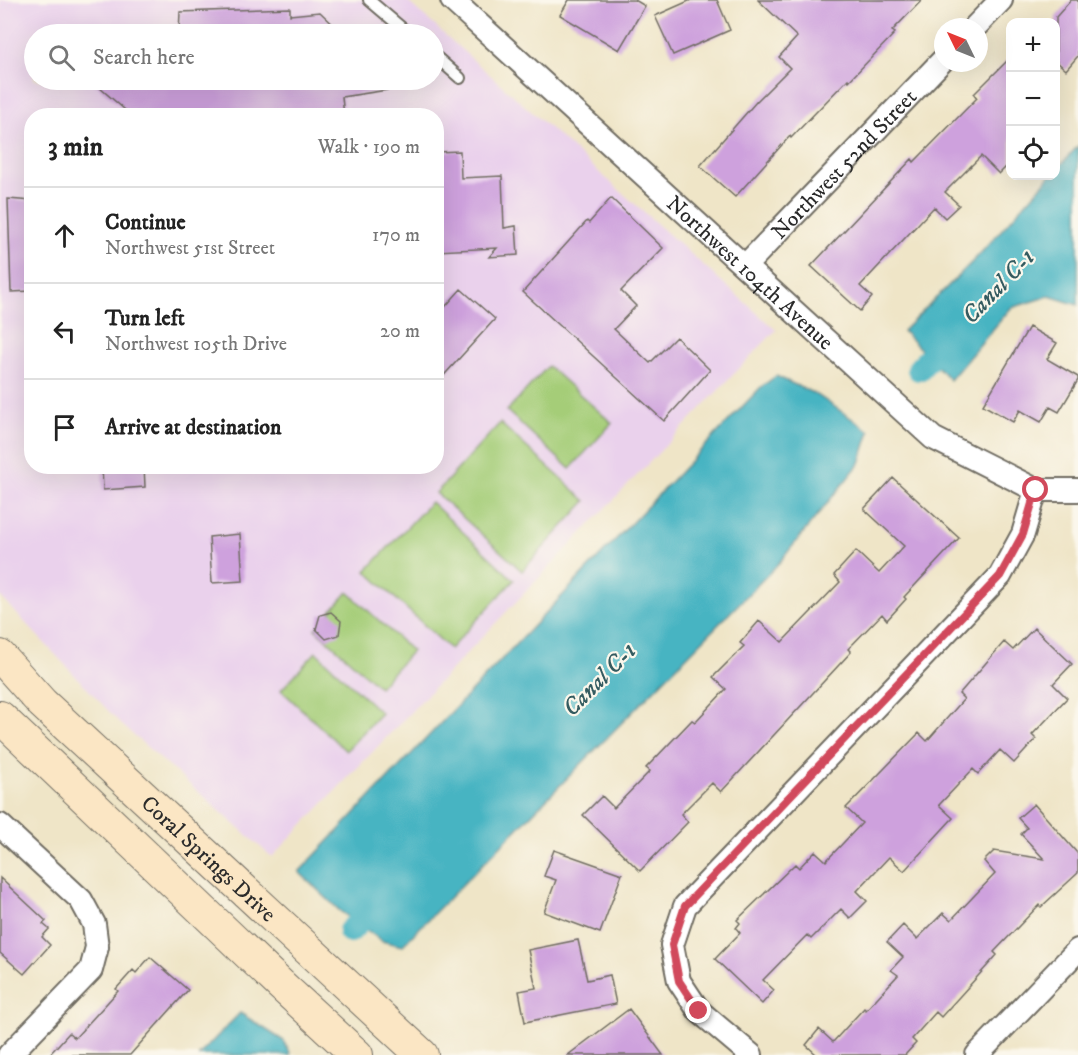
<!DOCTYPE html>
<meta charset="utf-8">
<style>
body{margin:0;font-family:"IM FELL DW Pica",serif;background:#f2f2f2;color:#222}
.controls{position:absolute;right:18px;top:18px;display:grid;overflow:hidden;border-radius:12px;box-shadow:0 6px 24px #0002}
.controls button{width:54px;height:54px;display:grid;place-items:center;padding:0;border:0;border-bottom:2px solid #e0e0e0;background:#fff;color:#222;font:30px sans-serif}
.compass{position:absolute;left:934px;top:18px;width:54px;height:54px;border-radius:50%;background:#fff;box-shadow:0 6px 24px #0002;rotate:313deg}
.stop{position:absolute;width:18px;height:18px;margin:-14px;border:4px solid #d1495b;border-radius:50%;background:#fff}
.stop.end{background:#d1495b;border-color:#fff;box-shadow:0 2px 6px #0008}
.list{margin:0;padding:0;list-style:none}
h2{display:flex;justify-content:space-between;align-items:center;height:78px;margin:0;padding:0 24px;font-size:26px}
h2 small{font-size:20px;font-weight:400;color:#767676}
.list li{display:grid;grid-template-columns:39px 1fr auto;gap:18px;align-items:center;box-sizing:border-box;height:96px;padding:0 24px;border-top:2px solid #e0e0e0}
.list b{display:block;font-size:22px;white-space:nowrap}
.list p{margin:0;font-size:20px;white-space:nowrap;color:#767676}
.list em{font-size:20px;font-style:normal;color:#767676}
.icon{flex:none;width:33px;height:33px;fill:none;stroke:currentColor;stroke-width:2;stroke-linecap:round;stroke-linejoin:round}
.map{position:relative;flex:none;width:1078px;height:1055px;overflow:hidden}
.search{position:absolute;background:#fff;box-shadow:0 6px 24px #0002;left:24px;top:24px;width:420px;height:66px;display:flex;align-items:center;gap:15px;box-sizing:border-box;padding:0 21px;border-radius:33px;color:#767676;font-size:22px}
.panel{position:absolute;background:#fff;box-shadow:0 6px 24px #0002;left:24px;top:108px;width:420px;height:366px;border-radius:24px}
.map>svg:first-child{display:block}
</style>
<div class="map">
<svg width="1078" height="1055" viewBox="0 0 1078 1055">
<rect width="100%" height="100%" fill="#fbf7ec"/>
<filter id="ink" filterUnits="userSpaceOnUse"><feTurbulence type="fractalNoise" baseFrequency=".0167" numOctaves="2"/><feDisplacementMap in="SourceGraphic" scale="12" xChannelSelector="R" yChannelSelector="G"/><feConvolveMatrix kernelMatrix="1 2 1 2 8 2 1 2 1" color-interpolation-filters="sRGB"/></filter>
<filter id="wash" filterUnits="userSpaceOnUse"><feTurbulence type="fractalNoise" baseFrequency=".008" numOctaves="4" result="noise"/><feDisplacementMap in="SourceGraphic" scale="24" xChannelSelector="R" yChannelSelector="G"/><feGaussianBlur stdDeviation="1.35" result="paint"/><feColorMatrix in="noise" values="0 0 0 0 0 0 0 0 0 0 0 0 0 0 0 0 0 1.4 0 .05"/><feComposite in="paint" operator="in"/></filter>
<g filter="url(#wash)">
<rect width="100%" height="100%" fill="#efe5c7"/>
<!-- built -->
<path fill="#ead1ec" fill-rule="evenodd" d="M0,0H406L776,330L272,857L121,724L0,596ZM34,34H434V80H34ZM32,116H436V466H32Z"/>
<!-- green -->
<path fill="#a5cd78" stroke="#687c52" stroke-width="1.5" d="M548,366L612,423L570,469L507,411Z
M500,423L586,501L522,571L436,493Z
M431,502L514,580L450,649L366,571Z
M348,592L412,651L379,687L315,629Z
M316,652L381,713L346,751L281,690Z"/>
<!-- water -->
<path fill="#46b4c2" stroke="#387076" stroke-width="1.5" d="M1078,146V305L1049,296L1011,308L950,380L903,331L979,255L1050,176H1056V170Z
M776,376L817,395L870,431L860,463L778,564L402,946L382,941L340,911L299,872L761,387Z
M240,1013L284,1041L291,1055H199Z"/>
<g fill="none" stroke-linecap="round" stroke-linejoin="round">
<!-- canal -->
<path stroke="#46b4c2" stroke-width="24" d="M919,369L952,334
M350,931L380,901"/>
</g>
<g id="blocks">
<!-- building -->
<path fill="#cea1dd" d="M569,0H635L645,6L619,50L560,15Z
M691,0H717L730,30L673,55L655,16Z
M758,0H922L892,31L895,33L849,81L848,79L791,138L790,136L735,197L700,166L756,102L790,68L779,57L797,37Z
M1071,0H1078V56L1066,70L1056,61V17Z
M290,8V15L320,12L343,34H179L180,12Z
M1011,57V162L999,174L981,156L945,192L959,205L945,218L934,207L860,286L872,297L860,311L811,266L912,159L914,162L977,98L974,94Z
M91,80H387V90L342,97L344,116H132Z
M460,151L461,178L502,176L504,228L516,226L518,255L489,257L497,248L436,251V152Z
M611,198L663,248L621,291L636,306L614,329L650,363L676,337L710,370L664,421L523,292L587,221L589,223Z
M8,199L32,201V291L11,292Z
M461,289L495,319L436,384V300L445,307Z
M1029,327L1057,343L1047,359L1078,377V380L1059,412L1050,407L1041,422L1020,410L1013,422L983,405Z
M102,466H144L145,487L103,490Z
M893,478L959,538L904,597L906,599L887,620L882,614L848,649L851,652L721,792L712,783L681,814L688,822L640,871L583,815L602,796L614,808L650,771L646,768L692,720L695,722L726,689L713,677L744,646L740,643L759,621L782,642L840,582L834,575L856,551L879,573L904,546L864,509Z
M240,534L243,581L212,583L209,537Z
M331,612L341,621L339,635L326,639L316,629L320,615Z
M1034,628L1072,664L1053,684L1067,698L1032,735L1036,739L1014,763L1000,750L978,774L973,769L939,805L953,818L904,871L889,857L857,891L867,901L850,918L841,909L811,939L807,935L763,980L774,990L762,1004L715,959L740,933L736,928L740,923L737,920L795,864L799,868L815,851L826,861L862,823L846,808L919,733L927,741L964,699L959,694L1004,642L1013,650Z
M1034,804L1078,854V873L1041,907L1039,905L994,952L997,955L941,1017L936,1012L912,1039L916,1043L905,1055H817L806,1045L819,1029L833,1042L864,1008L866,1010L898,975L891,970L903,957L887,942L903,925L917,939L943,913L951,920L995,874L984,861L994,851L1044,859L1021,834L1027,828L1018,818Z
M554,850L622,874L600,933L544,912L556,880L544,876Z
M0,878L46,921L43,924L49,929L42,937L50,945L24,974L0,953Z
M578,940L587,980L610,975L616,1004L525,1022L519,991L536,988L528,950Z
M150,957L188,990L130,1055H49L69,1033L75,1038L118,991L116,989L133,970L136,973Z
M629,1009L663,1055H568Z"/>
</g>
</g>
<g filter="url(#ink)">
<use href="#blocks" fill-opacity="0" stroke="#706c62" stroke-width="1.5"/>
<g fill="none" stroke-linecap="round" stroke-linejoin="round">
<defs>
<path id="service" d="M369,0L409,34
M434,55L460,78"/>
<g id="minor">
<path id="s1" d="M452,0L933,438L1036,490H1078"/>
<path d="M975,27L1001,0"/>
<path id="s2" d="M745,266L943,60"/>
<path d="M0,825L81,900L94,924L97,947L91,970L9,1055"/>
<path d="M751,1055L699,1011L679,981L672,945L685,906L1000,576L1023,534L1036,490"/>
<path d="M977,1055L1078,950"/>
</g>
<g id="secondary">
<path id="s3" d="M0,656L42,703L422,1055"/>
<path d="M0,717L282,986L357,1055"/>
</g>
</defs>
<!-- service casing -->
<use href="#service" stroke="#706c62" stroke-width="14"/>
<!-- minor casing -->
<use href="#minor" stroke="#706c62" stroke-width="26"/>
<!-- secondary casing -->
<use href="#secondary" stroke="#706c62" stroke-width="34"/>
<!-- service -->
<use href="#service" stroke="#fff" stroke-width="10"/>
<!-- minor -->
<use href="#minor" stroke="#fff" stroke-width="22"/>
<!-- secondary -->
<use href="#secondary" stroke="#fbe6c4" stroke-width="32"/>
</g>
</g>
<g fill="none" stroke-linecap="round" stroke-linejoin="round" filter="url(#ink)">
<!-- route -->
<path stroke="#d1495b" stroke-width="8" d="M699,1011L679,981L672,945L685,906L1000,576L1023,534L1036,490"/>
</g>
<g text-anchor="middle" stroke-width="4.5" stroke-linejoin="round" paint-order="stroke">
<!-- street labels -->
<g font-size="22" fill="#2b2b2b" stroke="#fbf7ec">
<text dy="8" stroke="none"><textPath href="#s2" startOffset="142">Northwest 52nd Street</textPath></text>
<text dy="8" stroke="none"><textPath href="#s1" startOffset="404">Northwest 104th Avenue</textPath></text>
<text dy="8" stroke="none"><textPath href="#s3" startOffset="291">Coral Springs Drive</textPath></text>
</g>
<!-- water labels -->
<g font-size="24" font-style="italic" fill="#345b60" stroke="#fbf7ec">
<text transform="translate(998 286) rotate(-46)" y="8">Canal C-1</text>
<text transform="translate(599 679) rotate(-45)" y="8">Canal C-1</text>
</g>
</g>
</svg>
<div class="controls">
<button>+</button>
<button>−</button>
<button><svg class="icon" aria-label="locate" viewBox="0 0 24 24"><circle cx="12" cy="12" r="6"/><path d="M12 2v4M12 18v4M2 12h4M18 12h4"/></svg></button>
</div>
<svg class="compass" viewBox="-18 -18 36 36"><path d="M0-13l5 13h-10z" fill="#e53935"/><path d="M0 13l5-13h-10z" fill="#767676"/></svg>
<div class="stop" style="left:1036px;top:490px"></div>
<div class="stop end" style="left:699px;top:1011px"></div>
<div class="search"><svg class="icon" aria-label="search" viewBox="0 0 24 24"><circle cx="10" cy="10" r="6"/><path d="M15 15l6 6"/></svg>Search here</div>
<section class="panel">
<h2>3 min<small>Walk · 190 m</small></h2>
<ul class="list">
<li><svg class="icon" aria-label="ahead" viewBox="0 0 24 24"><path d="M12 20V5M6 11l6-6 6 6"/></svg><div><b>Continue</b><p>Northwest 51st Street</p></div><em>170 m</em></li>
<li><svg class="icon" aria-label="left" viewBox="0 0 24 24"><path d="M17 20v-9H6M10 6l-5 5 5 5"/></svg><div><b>Turn left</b><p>Northwest 105th Drive</p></div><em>20 m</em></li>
<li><svg class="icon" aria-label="arrive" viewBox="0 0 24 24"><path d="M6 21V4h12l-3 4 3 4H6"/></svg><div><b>Arrive at destination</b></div></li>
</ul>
</section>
</div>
